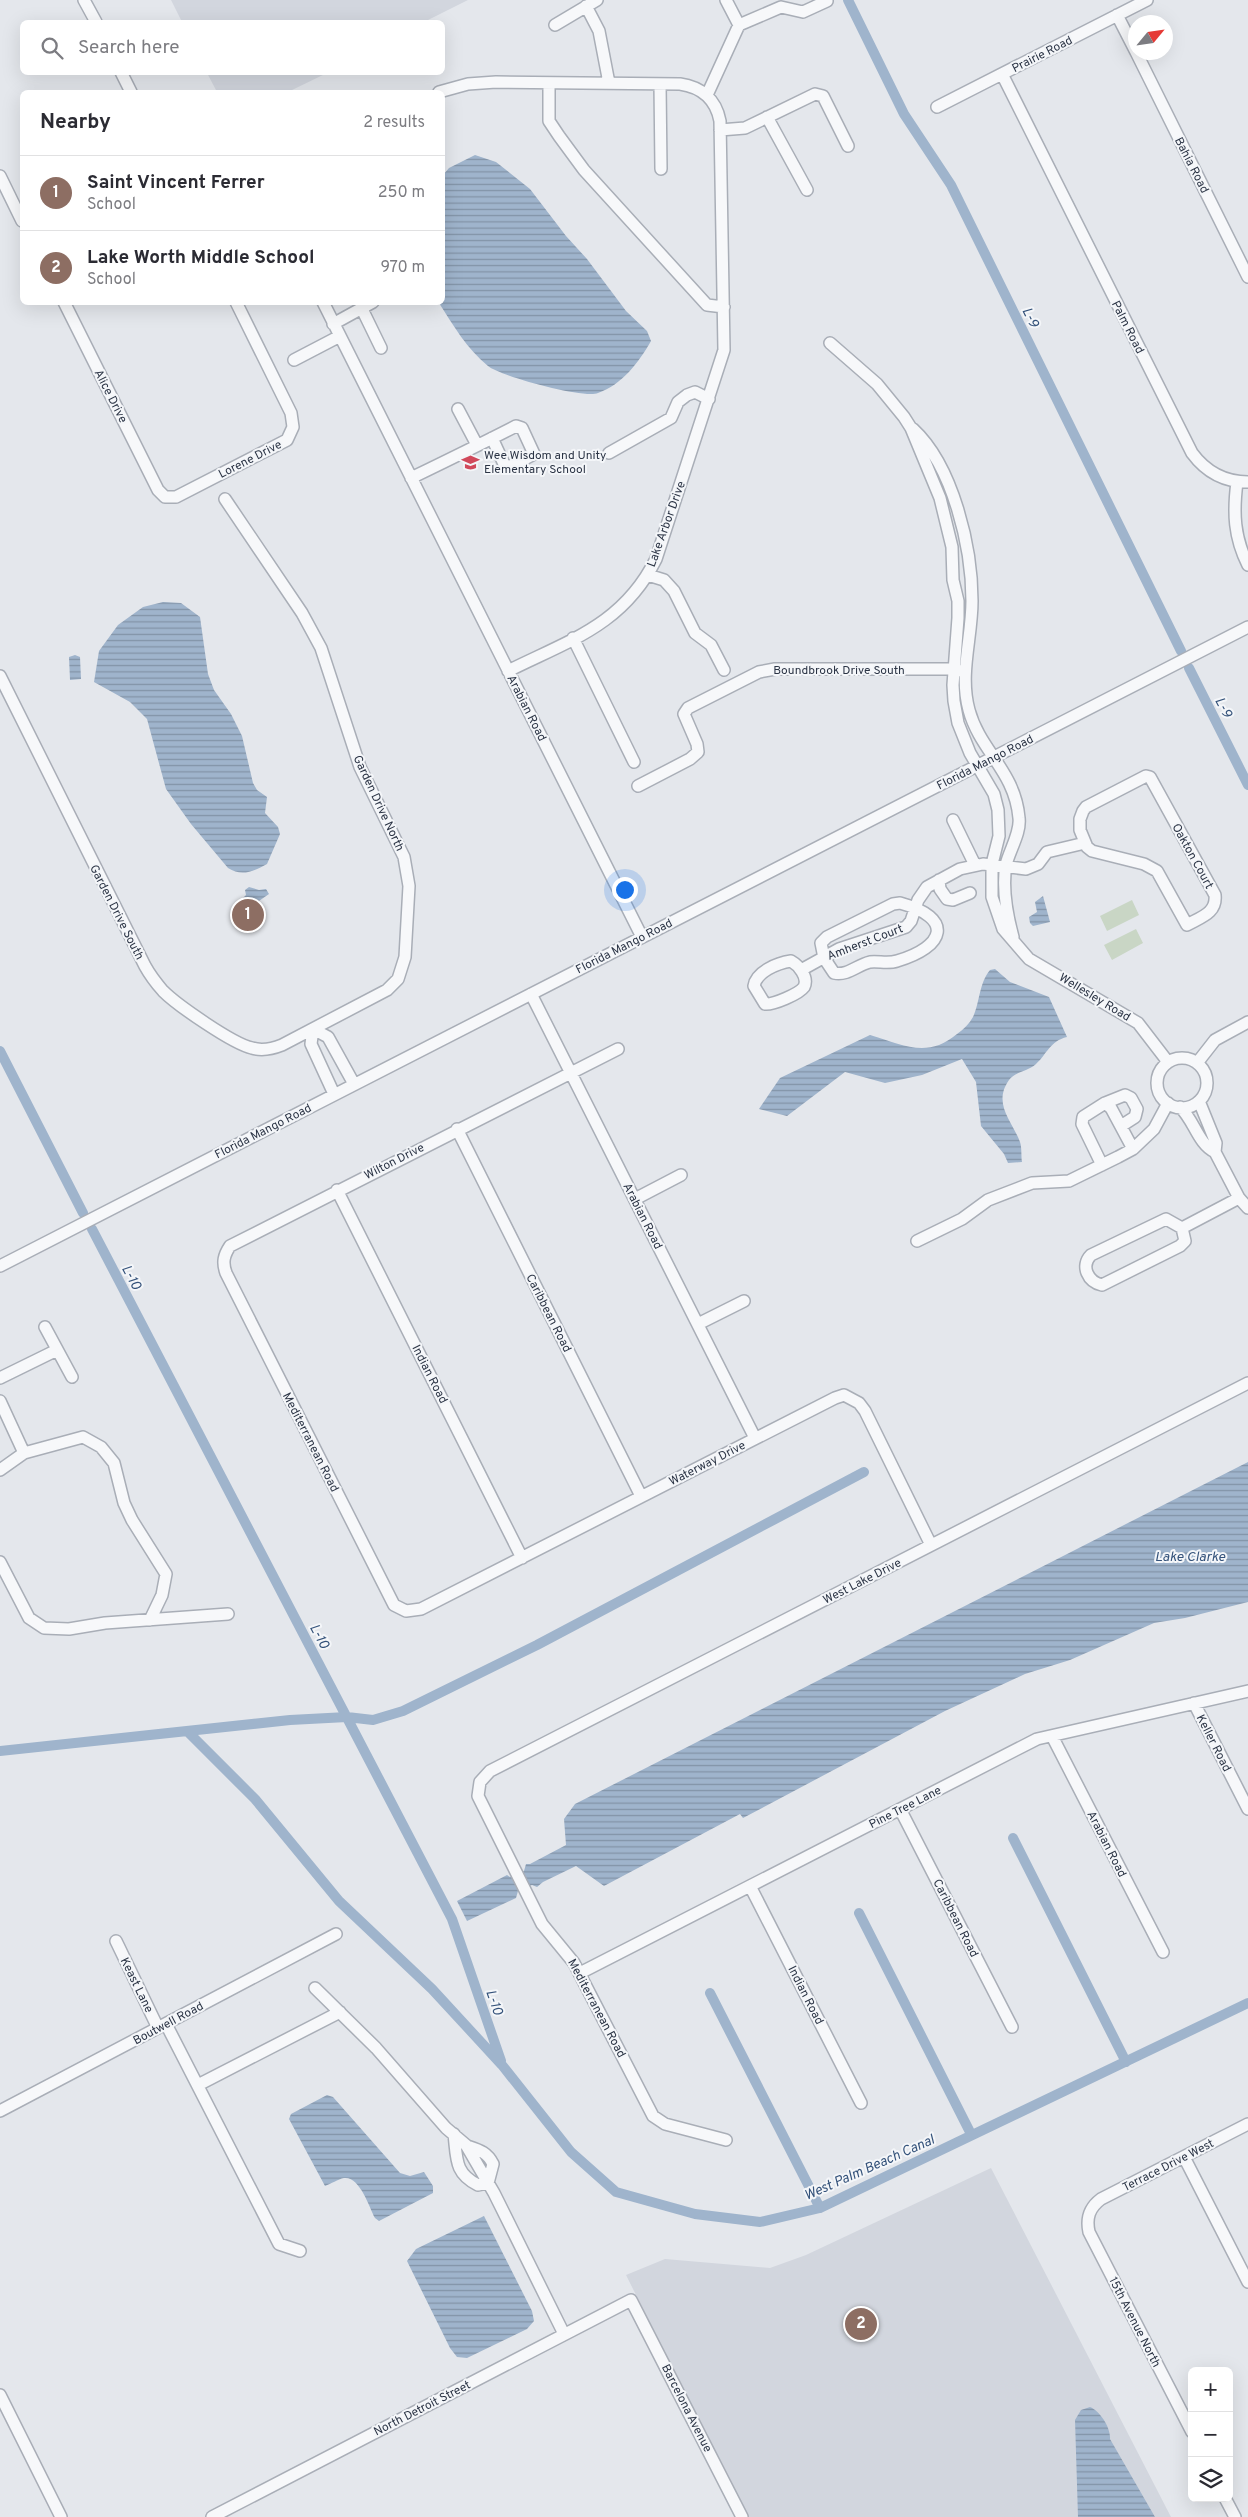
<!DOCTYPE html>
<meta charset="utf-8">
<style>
body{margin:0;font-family:Overpass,sans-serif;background:#f2f2f3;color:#2b2b33}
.controls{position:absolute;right:15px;bottom:15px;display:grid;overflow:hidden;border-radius:8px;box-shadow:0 5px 20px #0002}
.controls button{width:45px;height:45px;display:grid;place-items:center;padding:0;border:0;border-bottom:1px solid #e1e1e2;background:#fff;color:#2b2b33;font:25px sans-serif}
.compass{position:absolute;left:1128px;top:15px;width:45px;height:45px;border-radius:50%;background:#fff;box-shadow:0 5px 20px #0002;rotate:61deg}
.you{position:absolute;left:624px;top:889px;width:18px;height:18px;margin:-12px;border:4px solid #fff;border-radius:50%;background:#1a73e8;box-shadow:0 0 0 8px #1a73e833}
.badge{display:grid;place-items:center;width:32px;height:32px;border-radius:50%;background:#d1495b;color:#fff;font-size:16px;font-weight:700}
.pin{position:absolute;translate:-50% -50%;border:2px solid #fff;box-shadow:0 1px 5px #0006}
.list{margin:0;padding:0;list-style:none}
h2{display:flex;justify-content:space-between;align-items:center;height:65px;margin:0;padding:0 20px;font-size:21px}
h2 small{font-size:16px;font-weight:400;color:#7c7c81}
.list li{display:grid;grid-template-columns:32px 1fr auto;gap:15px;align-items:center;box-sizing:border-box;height:75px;padding:0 20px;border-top:1px solid #e1e1e2}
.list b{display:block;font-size:19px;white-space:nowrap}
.list p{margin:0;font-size:16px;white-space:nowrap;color:#7c7c81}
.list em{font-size:16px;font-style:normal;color:#7c7c81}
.icon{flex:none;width:28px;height:28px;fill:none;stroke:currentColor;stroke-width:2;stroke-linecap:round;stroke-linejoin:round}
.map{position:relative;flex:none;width:1248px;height:2517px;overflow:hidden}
.search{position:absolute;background:#fff;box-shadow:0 5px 20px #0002;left:20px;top:20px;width:425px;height:55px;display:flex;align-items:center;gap:12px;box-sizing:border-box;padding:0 18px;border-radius:8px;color:#7c7c81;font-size:19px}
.panel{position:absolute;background:#fff;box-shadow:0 5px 20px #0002;left:20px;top:90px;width:425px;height:215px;border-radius:8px}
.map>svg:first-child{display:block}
</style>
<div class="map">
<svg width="1248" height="2517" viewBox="0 0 1248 2517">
<defs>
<pattern id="water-rules" width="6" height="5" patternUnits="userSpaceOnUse" patternTransform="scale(1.25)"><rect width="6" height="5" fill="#9fb4cc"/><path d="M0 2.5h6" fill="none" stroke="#8293a7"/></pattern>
</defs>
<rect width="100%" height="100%" fill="#e4e7ec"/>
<!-- built -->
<path fill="#d2d6de" d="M171,0H468L424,22H182Z
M207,73H327L288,92H217Z
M991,2168L1171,2517H747L626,2275L665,2259L770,2268L806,2255Z"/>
<!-- pitch -->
<path fill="#c9d6c5" d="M1132,900L1139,915L1107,931L1100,916Z
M1136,929L1143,943L1112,960L1104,945Z"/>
<!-- water -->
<path fill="url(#water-rules)" d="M475,155L496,162L530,189L566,236L587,259L626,311L647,331L651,341C639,362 622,385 598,393C584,399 500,376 488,366C467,349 453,325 439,303L442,302L443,175L449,168Z
M163,602L181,603L200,617L208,674L214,690L231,714L242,736L253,783L257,790L267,797L265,813L278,827L280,834L267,864C254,871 242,877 228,868L191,824L166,789L147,719L130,702L94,682L99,651L118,625L143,607Z
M75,655L80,657L81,679L70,680L69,657Z
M249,887L259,890L266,889L269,894L256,903L245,902L242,899L246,895L245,890Z
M1043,896L1050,922L1033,926L1030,923L1029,917L1037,912L1035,902Z
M995,969L1010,982L1049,997L1067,1037C1050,1041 1047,1054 1036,1064C1027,1072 1016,1071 1009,1080C992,1104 1013,1122 1020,1142C1022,1148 1021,1156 1022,1162L1008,1163L1004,1154L981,1126L976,1082L962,1059L922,1075L885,1083L845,1072L787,1116L759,1109L780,1078L870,1035C904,1045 927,1059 957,1034C964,1029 969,1024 973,1017C980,1002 979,983 990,970Z
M1248,1462V1602L1185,1618L1154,1623L1070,1660L1025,1674L945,1711L743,1818L740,1814L604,1886L576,1866L543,1882L537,1887L532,1885L518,1891L516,1898L467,1921L457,1901L507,1875L510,1877L524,1871L526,1864H530L566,1845L564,1819L575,1804Z
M327,2095L333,2097L400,2173L410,2176L424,2172L433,2186V2193L379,2221L375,2218C369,2207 360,2176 344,2178C338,2179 331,2184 325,2186L289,2119L291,2114Z
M484,2216L532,2311L534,2321L527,2329L467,2358L457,2357L450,2348L407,2261L416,2249Z
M1090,2407C1100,2411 1111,2428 1110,2439L1155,2517H1078L1075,2420L1081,2410Z"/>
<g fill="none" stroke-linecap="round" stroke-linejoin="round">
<!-- canal -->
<path stroke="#9fb4cc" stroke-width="10" d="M848,0L904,114L951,185L1181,651
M1189,668L1248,785
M0,1051L83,1213
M92,1229L452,1919L501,2061
M187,1731L255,1799L339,1901L432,1989L502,2065L571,2152L616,2192L695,2214L760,2222L820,2208L1248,2003
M0,1751L290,1720L347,1717L373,1720L403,1711L537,1645L864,1472
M1013,1838L1126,2062
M859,1913L971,2134
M710,1993L820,2208"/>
<defs>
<path id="minor" d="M84,0L96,22
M586,6L599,31L609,83
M1117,15L1136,52
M555,25L597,0
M739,25L781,7L803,12L827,1
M1136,52L1248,277
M121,72L131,92
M1002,74L1192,453C1206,472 1225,482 1248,482
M549,83V121L559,136L584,170L707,305L724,307
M660,84L661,169
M439,92L468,84L496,82L680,84C701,87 716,99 720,121L724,350L656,559C623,625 570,640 508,671
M707,95L739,25L726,0
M937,107L1147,0
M767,117L807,190
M720,130L745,128L815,94L823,96L848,146
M0,176L22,221
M64,302L158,490L165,497H176L287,440L293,427L291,413L236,302
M323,302L642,937
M362,309L381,348
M333,324L373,302
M830,343L877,384L904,417L911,428L940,498L952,547L953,580L958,601V618L953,685L954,701L958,723L970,753L994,794L998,810L999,836L992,864V897L1003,929L1029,959L1138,1023L1168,1062
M294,360L340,336
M458,409L477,445
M913,429C953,466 972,547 972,601C972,638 959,674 969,710C980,751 1015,771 1019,818C1021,833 1009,851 1006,865C1002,888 1007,915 1013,937
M609,453L671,418L678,402L687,395L695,392L709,399
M411,478C446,461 481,444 516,426L522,428L534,454L509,467L504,464L492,438
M1237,482C1233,513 1234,537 1248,565
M648,575L664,580L674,591L695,633L711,645L724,670
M573,638L634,762
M0,676L145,966C150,975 156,983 163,991C177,1005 233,1044 252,1048C262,1051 272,1049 282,1045L387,990L398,979L405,957L409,886L404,857L360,767L321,648L302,613L225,499
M1146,776L1150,777L1215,895C1217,913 1201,917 1187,925L1157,871L1144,864L1092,851L1087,847L1080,830V819L1083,811L1086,807Z
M638,786L690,759L698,752L697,744L684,714L688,708L759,672L775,669H954L961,671
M953,820L975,865
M939,880L940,889L947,899L953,900L970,893
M900,903C955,918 945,947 897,961C888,964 879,961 870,962C857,965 848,976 834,973L824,958L821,943L827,937L893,904Z
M791,961C798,965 809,977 804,987C799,994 773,1005 765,1004L754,986C756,972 777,963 791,961Z
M801,970L839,949L906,927L911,921L918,900L927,887L960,869L983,864L1026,869L1038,864L1047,852L1085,843
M531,994L755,1438
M313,1029L328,1037L354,1084
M313,1029L311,1044L334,1094
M618,1049L230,1246C224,1255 222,1262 226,1273L394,1605L406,1611L421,1609L835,1398L844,1395L859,1403L865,1411L931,1545
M1157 1083a25 25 0 1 1 50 0a25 25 0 1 1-50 0Z
M1197,1063L1215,1040L1248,1022
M1199,1101L1216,1143L1215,1152L1239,1198L1248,1208
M1105,1103L1111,1108L1133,1149
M1180,1107C1194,1120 1198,1144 1215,1152
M457,1129L641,1496
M1102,1165L1082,1124L1083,1117L1105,1103L1125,1095L1131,1098L1137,1109L1135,1117L1121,1126
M337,1190L522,1558
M635,1199L681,1175
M1166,1219L1182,1228L1185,1241L1180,1246L1102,1285C1088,1282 1080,1266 1091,1255Z
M1182,1228L1239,1198
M917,1241L962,1219L988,1200L1032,1183L1069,1181L1118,1157L1133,1149L1154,1129L1168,1103
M0,1266L1248,627
M698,1324L744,1301
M45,1327L72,1377
M0,1378L57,1350
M0,1401L24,1453
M0,1470L24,1453L83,1437L101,1447L114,1463L124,1503L132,1520L166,1574L162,1595L150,1620
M0,1562L29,1618L44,1628L69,1629L105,1623L228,1614
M1194,1703L1248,1809
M1052,1736L1163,1952
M900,1809L1012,2027
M750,1886L861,2103
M116,1941L158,2028
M580,1973L1037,1739L1248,1691
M315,1988L376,2048L446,2128L466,2145L494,2193L564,2334
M166,2024L279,2244L300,2251
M198,2085L340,2012
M0,2111L336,1934
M454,2134C457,2158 454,2173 478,2185L488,2183L493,2164C487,2152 479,2150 467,2146
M726,2140L665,2124L653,2116L574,1963L542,1924L478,1796L480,1782L490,1771L1248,1383
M1184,2157L1248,2282
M0,2395L61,2517
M1192,2432L1089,2232C1086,2218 1089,2208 1101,2199L1248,2124
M1225,2498L1235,2517
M212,2517L631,2300L742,2517"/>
</defs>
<!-- minor casing -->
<use href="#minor" stroke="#a9aeb7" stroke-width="14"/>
<!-- minor -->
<use href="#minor" stroke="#f7f8fa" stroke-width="11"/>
</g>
<!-- icons -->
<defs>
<symbol id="school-bare" viewBox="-9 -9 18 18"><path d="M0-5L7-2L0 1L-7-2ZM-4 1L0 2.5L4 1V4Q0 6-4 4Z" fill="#d1495b" stroke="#f4f6f9" stroke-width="2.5" paint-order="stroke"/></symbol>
</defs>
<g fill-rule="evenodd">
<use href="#school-bare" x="458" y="450" width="25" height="25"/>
</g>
<g text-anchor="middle" stroke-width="4" stroke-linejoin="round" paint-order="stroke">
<!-- street labels -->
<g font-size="12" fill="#2b3445" stroke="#f4f6f9">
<text transform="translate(1042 54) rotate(-27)" y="4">Prairie Road</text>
<text transform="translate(1192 165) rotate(63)" y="4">Bahia Road</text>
<text transform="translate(1128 327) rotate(63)" y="4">Palm Road</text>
<text transform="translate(111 396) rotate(63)" y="4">Alice Drive</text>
<text transform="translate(250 459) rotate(-27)" y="4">Lorene Drive</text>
<text transform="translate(666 524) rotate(-70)" y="4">Lake Arbor Drive</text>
<text x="839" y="674">Boundbrook Drive South</text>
<text transform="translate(527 708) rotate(63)" y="4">Arabian Road</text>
<text transform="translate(985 762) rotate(-27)" y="4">Florida Mango Road</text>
<text transform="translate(379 803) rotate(65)" y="4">Garden Drive North</text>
<text transform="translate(1193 856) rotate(61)" y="4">Oakton Court</text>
<text transform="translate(117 912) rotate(63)" y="4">Garden Drive South</text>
<text transform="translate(865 942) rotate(-21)" y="4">Amherst Court</text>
<text transform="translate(624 946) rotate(-27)" y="4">Florida Mango Road</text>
<text transform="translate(1095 997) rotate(31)" y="4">Wellesley Road</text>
<text transform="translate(263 1131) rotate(-27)" y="4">Florida Mango Road</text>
<text transform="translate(394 1161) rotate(-27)" y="4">Wilton Drive</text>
<text transform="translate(643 1216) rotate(63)" y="4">Arabian Road</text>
<text transform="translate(549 1313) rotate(63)" y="4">Caribbean Road</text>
<text transform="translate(430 1374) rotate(63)" y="4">Indian Road</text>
<text transform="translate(311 1442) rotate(63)" y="4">Mediterranean Road</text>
<text transform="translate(707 1463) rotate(-27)" y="4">Waterway Drive</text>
<text transform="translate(862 1581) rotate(-27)" y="4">West Lake Drive</text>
<text transform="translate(1214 1743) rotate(63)" y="4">Keller Road</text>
<text transform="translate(905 1807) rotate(-27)" y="4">Pine Tree Lane</text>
<text transform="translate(1107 1844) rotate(63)" y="4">Arabian Road</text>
<text transform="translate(956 1918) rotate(63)" y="4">Caribbean Road</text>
<text transform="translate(137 1985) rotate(64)" y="4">Keast Lane</text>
<text transform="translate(806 1995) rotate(63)" y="4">Indian Road</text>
<text transform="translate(597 2008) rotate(62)" y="4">Mediterranean Road</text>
<text transform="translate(168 2023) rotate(-28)" y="4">Boutwell Road</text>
<text transform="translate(1168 2165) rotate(-27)" y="4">Terrace Drive West</text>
<text transform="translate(1135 2322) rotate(63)" y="4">15th Avenue North</text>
<text transform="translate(422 2408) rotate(-27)" y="4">North Detroit Street</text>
<text transform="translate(687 2408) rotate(63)" y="4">Barcelona Avenue</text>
</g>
<!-- poi labels -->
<g font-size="12" fill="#2b3445" stroke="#f4f6f9" text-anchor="start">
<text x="484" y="459">Wee Wisdom and Unity<tspan x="484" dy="14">Elementary School</tspan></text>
</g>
<!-- water labels -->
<g font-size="14" font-style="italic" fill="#34527a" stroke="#f4f6f9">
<text transform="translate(1031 317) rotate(64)" y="5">L-9</text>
<text transform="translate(1224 707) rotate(63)" y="5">L-9</text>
<text transform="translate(132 1277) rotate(62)" y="5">L-10</text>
<text x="1190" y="1561">Lake Clarke</text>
<text transform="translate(320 1636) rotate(62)" y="5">L-10</text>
<text transform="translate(495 2002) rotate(71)" y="5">L-10</text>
<text transform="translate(869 2167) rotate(-24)" y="5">West Palm Beach Canal</text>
</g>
</g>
</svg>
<div class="controls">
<button>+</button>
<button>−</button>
<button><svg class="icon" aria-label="layers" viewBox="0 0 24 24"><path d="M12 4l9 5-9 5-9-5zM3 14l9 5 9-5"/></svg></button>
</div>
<svg class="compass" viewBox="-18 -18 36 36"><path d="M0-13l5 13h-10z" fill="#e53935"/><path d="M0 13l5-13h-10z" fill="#7c7c81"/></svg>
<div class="you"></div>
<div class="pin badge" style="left:248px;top:915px;background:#8d6e63">1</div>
<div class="pin badge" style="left:861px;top:2324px;background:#8d6e63">2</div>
<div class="search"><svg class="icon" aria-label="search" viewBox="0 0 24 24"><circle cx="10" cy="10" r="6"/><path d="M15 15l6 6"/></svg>Search here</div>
<section class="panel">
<h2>Nearby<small>2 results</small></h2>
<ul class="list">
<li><span class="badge" style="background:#8d6e63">1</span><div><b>Saint Vincent Ferrer</b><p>School</p></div><em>250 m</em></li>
<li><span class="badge" style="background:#8d6e63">2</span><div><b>Lake Worth Middle School</b><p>School</p></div><em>970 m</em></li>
</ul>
</section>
</div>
